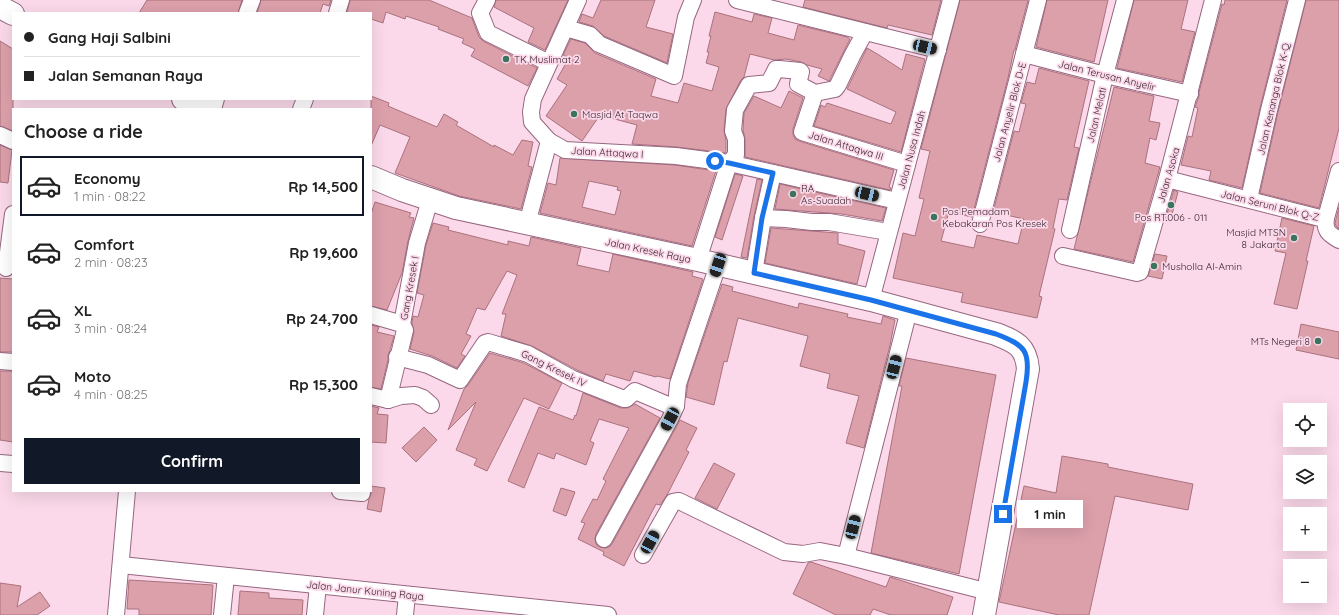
<!DOCTYPE html>
<html lang="en">
<head>
<meta charset="utf-8">
<style>
  :root { --surface:#fff; --page:#f2f2f2; --text:#222; --muted:#767676; --line:#e0e0e0; --accent:#111827 }
  body { margin:0; font-family:Quicksand,sans-serif; background:var(--page); color:var(--text); height:100vh; display:flex; flex-direction:column; font-size:15px; white-space:nowrap }
  * { box-sizing:border-box; margin:0 }
  p { font-size:13px; color:var(--muted) }
  .icon { flex:none; width:22px; height:22px; fill:none; stroke:currentColor; stroke-width:2; stroke-linecap:round; stroke-linejoin:round }
  .map { position:relative; flex:1; overflow:hidden }
  .side { position:absolute; left:12px; top:108px; width:360px; height:384px; display:flex; flex-direction:column; background:var(--surface); border-radius:0px; box-shadow:0 4px 16px #0002 }
  .side>* { flex:none }
  .banner { position:absolute; left:12px; top:12px; width:360px; height:88px; border-radius:0px; box-shadow:0 4px 16px #0002; display:grid; align-content:center; height:88px; padding:0 12px; background:var(--surface) }
  .tools { position:absolute; left:1283px; top:403px; display:grid; gap:8px }
  .tools a { display:grid; place-items:center; width:44px; height:44px; border-radius:0px; background:var(--surface); box-shadow:0 4px 16px #0002; font-size:20px }
  .end { position:absolute; width:18px; height:18px; margin:-9px; border:5px solid #1a73e8; background:#fff; box-shadow:0 0 0 2px #fff }
  .from { border-radius:50% }
  .bubble { position:absolute; height:28px; border-radius:0px; background:var(--surface); box-shadow:0 4px 16px #0002; font-size:13px; font-weight:800; line-height:28px; text-align:center }
  .car { position:absolute; width:12px; height:24px; margin:-12px -6px; border-radius:5px; box-shadow:0 0 3px 1px #0007; background:linear-gradient(#222 24%,#8ab4d8 0 40%,#222 0 76%,#8ab4d8 0 86%,#222 0) }
  .banner b { display:flex; align-items:center; gap:14px; height:38px; font-size:15px }
  .banner b+b { border-top:1px solid var(--line) }
  .banner i { width:10px; height:10px; background:var(--text) }
  ul { padding:0; list-style:none }
  li { display:flex; align-items:center; gap:12px; height:60px; margin:0 8px 6px; padding:0 4px; border:2px solid transparent; border-radius:0px }
  li div { flex:1 }
  li b { display:block; font-size:15px }
  li em { font-style:normal; font-weight:800 }
  li.selected { border-color:var(--accent) }
  li>.icon { width:36px; height:36px; stroke-width:1.5 }
  h2 { padding:0 12px; font-size:18px; line-height:48px }
  .action { display:flex; gap:8px; margin-top:auto; padding:8px 12px }
  .action a { flex:1; height:46px; border-radius:0px; background:var(--accent); color:#fff; font-size:16px; font-weight:800; line-height:46px; text-align:center }
  .map>svg:first-child { display:block }
  .building { fill:#dca0ab; stroke:#aa727d; fill-rule:evenodd }
  .lines { fill:none; stroke-linecap:round; stroke-linejoin:round }
  .street-casing { stroke:#976680; stroke-width:18 }
  .secondary-casing { stroke:#976680; stroke-width:24 }
  .street { stroke:#fff; stroke-width:16 }
  .secondary { stroke:#fff; stroke-width:22 }
  .route { stroke:#1a73e8; stroke-width:5 }
  .poi-dot { fill:#3a745e; stroke:#fbd9ea; stroke-width:1.5 }
  .labels { text-anchor:middle; stroke-width:3.5; stroke-linejoin:round; paint-order:stroke }
  .poi-label { font-size:10px; fill:#331f29; stroke:#fbd9ea; text-anchor:start }
  .street-label { font-size:10px; fill:#331f29; stroke:#fbd9ea }
</style>
</head>
<body>
<div class="map">
<svg width="1339" height="615" viewBox="0 0 1339 615">
  <rect width="100%" height="100%" fill="#fbd9ea"/>
  <g class="building">
    <path d="M 147,0 L 242,0 L 238,13 L 139,13 Z"/>
    <path d="M 261,0 L 331,0 L 329,6 L 323,4 L 320,13 L 257,13 Z"/>
    <path d="M 350,0 L 429,0 L 472,18 L 479,37 L 483,41 L 537,68 L 528,86 L 471,56 L 475,49 L 462,43 L 464,39 L 438,29 L 439,27 L 406,16 L 405,19 L 386,12 L 383,23 L 371,19 L 371,13 L 351,13 L 347,12 Z"/>
    <path d="M 496,0 L 568,0 L 545,50 L 528,42 L 534,28 L 494,7 Z"/>
    <path d="M 601,0 L 655,0 L 646,27 L 673,34 L 667,63 L 604,36 L 593,26 L 579,22 L 582,14 L 593,18 Z"/>
    <path d="M 805,0 L 941,0 L 932,35 L 888,25 L 887,28 L 803,7 Z"/>
    <path d="M 960,0 L 1028,0 L 1015,50 L 1014,50 L 1008,78 L 972,217 L 949,212 L 941,241 L 974,248 L 977,235 L 1018,244 L 1024,219 L 993,212 L 1014,131 L 1019,132 L 1026,104 L 1021,103 L 1027,82 L 1035,84 L 1039,68 L 1089,81 L 1074,147 L 1079,148 L 1067,200 L 1059,199 L 1053,228 L 1055,229 L 1039,296 L 1042,297 L 1037,318 L 961,302 L 963,293 L 893,278 L 903,233 L 915,236 L 924,199 L 919,198 L 930,151 L 921,149 Z"/>
    <path d="M 1047,0 L 1108,0 L 1094,62 L 1036,47 Z"/>
    <path d="M 1134,0 L 1188,0 L 1181,29 L 1195,32 L 1182,82 L 1117,68 Z"/>
    <path d="M 1225,0 L 1287,0 L 1260,108 L 1242,188 L 1209,180 L 1211,171 L 1181,165 L 1188,136 L 1192,137 L 1198,108 L 1195,107 L 1199,96 L 1199,92 L 1222,4 L 1224,5 Z"/>
    <path d="M 1306,0 L 1339,0 L 1339,128 L 1319,208 L 1260,193 L 1278,112 Z"/>
    <path d="M 715,12 L 752,22 L 754,14 L 772,18 L 768,33 L 794,40 L 798,25 L 847,37 L 850,39 L 829,81 L 818,76 L 822,69 L 807,65 L 801,62 L 786,59 L 774,60 L 750,54 L 744,77 L 741,80 L 726,109 L 724,130 L 726,141 L 726,151 L 725,153 L 677,147 L 632,144 L 637,125 L 600,115 L 582,141 L 546,116 L 567,85 L 557,79 L 569,58 L 563,55 L 571,39 L 585,43 L 595,53 L 656,79 L 651,96 L 678,103 L 684,83 L 712,91 L 719,67 L 706,63 L 709,52 L 707,52 L 711,36 L 709,36 Z"/>
    <path d="M 0,41 L 13,49 L 13,131 L 0,126 Z"/>
    <path d="M 867,48 L 879,55 L 902,70 L 906,54 L 925,59 L 901,152 L 814,126 L 821,105 L 825,107 L 827,103 L 891,124 L 896,112 L 847,89 Z"/>
    <path d="M 1114,87 L 1154,96 L 1149,121 L 1160,123 L 1156,140 L 1150,138 L 1145,163 L 1160,167 L 1133,262 L 1074,249 Z"/>
    <path d="M 789,91 L 803,98 L 793,129 L 793,134 L 795,139 L 799,141 L 894,170 L 889,187 L 891,188 L 890,190 L 745,157 L 745,139 L 743,130 L 744,113 L 754,96 L 781,108 Z"/>
    <path d="M 371,96 L 389,103 L 388,106 L 437,127 L 444,114 L 458,122 L 456,125 L 494,147 L 494,145 L 513,155 L 522,140 L 533,142 L 528,166 L 532,167 L 521,209 L 459,196 L 395,173 L 410,137 L 380,125 L 371,146 Z"/>
    <path d="M 0,145 L 12,150 L 8,183 L 0,182 Z"/>
    <path d="M 560,158 L 675,165 L 716,171 L 692,246 L 540,213 L 548,183 L 556,185 ZM 589,181 L 618,187 L 617,190 L 621,191 L 615,215 L 582,207 Z"/>
    <path d="M 735,174 L 743,176 L 722,240 L 715,237 Z"/>
    <path d="M 757,179 L 762,180 L 754,216 L 747,258 L 741,257 Z"/>
    <path d="M 780,184 L 886,208 L 882,221 L 842,214 L 775,209 Z"/>
    <path d="M 1174,190 L 1178,192 L 1170,222 L 1165,220 Z"/>
    <path d="M 375,202 L 411,213 L 409,217 L 414,218 L 408,241 L 402,273 L 387,310 L 371,306 L 371,214 Z"/>
    <path d="M 1339,207 L 1339,229 L 1336,226 L 1335,223 Z"/>
    <path d="M 1282,218 L 1314,226 L 1306,261 L 1308,261 L 1297,309 L 1274,304 L 1286,253 L 1275,251 Z"/>
    <path d="M 433,223 L 449,227 L 448,230 L 508,245 L 508,241 L 529,246 L 531,237 L 581,248 L 577,265 L 609,272 L 613,254 L 693,272 L 692,276 L 703,279 L 670,379 L 657,376 L 656,377 L 634,371 L 630,381 L 606,374 L 603,381 L 577,370 L 532,346 L 501,336 L 506,314 L 502,314 L 517,275 L 507,271 L 485,310 L 477,308 L 466,334 L 471,336 L 461,354 L 465,356 L 457,368 L 432,356 L 410,349 L 414,332 L 412,323 L 413,316 L 418,317 L 424,295 L 417,293 L 426,245 Z"/>
    <path d="M 771,228 L 838,233 L 838,244 L 865,251 L 857,284 L 765,263 Z"/>
    <path d="M 1155,254 L 1167,256 L 1162,279 L 1148,276 Z"/>
    <path d="M 0,278 L 13,279 L 13,352 L 0,352 Z"/>
    <path d="M 722,284 L 733,287 L 732,291 L 798,308 L 799,303 L 848,314 L 847,317 L 881,324 L 883,316 L 895,320 L 890,345 L 864,448 L 846,443 L 859,396 L 827,388 L 830,374 L 800,366 L 808,336 L 738,318 L 727,362 L 724,361 L 714,405 L 686,397 L 688,383 Z"/>
    <path d="M 1301,324 L 1339,332 L 1339,359 L 1296,350 Z"/>
    <path d="M 371,325 L 379,327 L 377,332 L 394,336 L 390,350 L 388,355 L 388,360 L 381,389 L 371,387 Z"/>
    <path d="M 490,353 L 524,363 L 562,383 L 549,409 L 524,398 L 487,471 L 474,465 L 477,459 L 456,450 L 476,402 L 448,430 L 464,389 L 468,385 Z"/>
    <path d="M 906,358 L 996,375 L 959,574 L 871,553 L 902,386 L 899,386 Z"/>
    <path d="M 0,371 L 13,371 L 13,442 L 0,440 Z"/>
    <path d="M 583,393 L 621,408 L 627,408 L 635,404 L 660,418 L 596,534 L 595,539 L 596,544 L 600,547 L 605,548 L 609,547 L 612,544 L 680,420 L 697,428 L 686,450 L 689,452 L 667,495 L 660,505 L 656,504 L 624,566 L 603,555 L 604,552 L 578,539 L 585,523 L 581,522 L 593,499 L 597,500 L 606,481 L 603,479 L 629,428 L 599,419 L 590,441 L 594,443 L 586,465 L 556,453 L 554,459 L 538,453 L 524,488 L 508,481 L 539,407 L 573,420 L 575,415 L 576,416 Z"/>
    <path d="M 371,406 L 379,408 L 377,414 L 388,415 L 386,443 L 371,442 Z"/>
    <path d="M 424,427 L 437,440 L 416,462 L 402,448 Z"/>
    <path d="M 1062,456 L 1108,464 L 1108,467 L 1193,484 L 1188,510 L 1115,496 L 1089,615 L 1059,615 L 999,602 L 1024,486 L 1056,493 Z"/>
    <path d="M 714,463 L 735,474 L 717,509 L 695,498 Z"/>
    <path d="M 371,486 L 385,488 L 381,512 L 367,509 L 369,499 L 371,494 Z"/>
    <path d="M 561,488 L 575,492 L 566,516 L 553,511 Z"/>
    <path d="M 811,562 L 886,587 L 890,577 L 953,597 L 947,615 L 891,615 L 873,609 L 870,615 L 836,615 L 793,594 L 808,563 Z"/>
    <path d="M 129,580 L 213,585 L 211,615 L 139,615 L 139,609 L 127,609 Z"/>
    <path d="M 0,583 L 21,586 L 17,607 L 40,592 L 50,606 L 37,615 L 0,615 Z"/>
    <path d="M 240,591 L 269,593 L 269,598 L 303,600 L 302,615 L 238,615 Z"/>
  </g>
  <g class="lines">
    <g class="street-casing">
      <g id="street">
        <path d="M 487,0 L 480,13 L 488,33 L 549,63"/>
        <path d="M 578,0 L 533,99 L 531,112 L 532,122 L 549,141 L 565,150 L 676,156 L 729,163 L 897,201"/>
        <path d="M 737,0 L 938,50"/>
        <path d="M 247,13 L 252,0"/>
        <path d="M 337,13 L 341,0"/>
        <path d="M 566,28 L 590,35 L 599,44 L 674,76 L 686,17 L 693,0"/>
        <path d="M 1024,54 L 1105,75 L 1190,94"/>
        <path d="M 815,93 L 802,132 L 907,164"/>
        <path d="M 213,109 L 216,99"/>
        <path d="M 301,109 L 305,99"/>
        <path d="M 0,135 L 13,141"/>
        <path d="M 1167,179 L 1324,219 L 1326,218 L 1339,171"/>
        <path d="M 1249,199 L 1269,110 L 1297,0"/>
        <path d="M 763,218 L 786,219 L 812,222 L 829,222 L 888,232"/>
        <path d="M 1326,218 C 1324,231 1329,234 1339,240"/>
        <path d="M 527,224 L 549,141"/>
        <path d="M 980,224 L 1038,0"/>
        <path d="M 1070,230 L 1105,75 L 1125,0"/>
        <path d="M 1063,256 L 1137,273 L 1140,272 L 1167,179 L 1213,0"/>
        <path d="M 698,260 L 729,163 L 736,155 L 736,139 L 733,131 L 735,110 L 749,85 L 769,83 L 776,69 L 779,69 L 800,71 L 801,72 L 798,84 L 815,93 L 835,89 L 838,85 L 852,56 L 865,32"/>
        <path d="M 6,268 L 13,214"/>
        <path d="M 754,273 L 763,218 L 773,173"/>
        <path d="M 871,300 L 951,0"/>
        <path d="M 371,315 L 402,324"/>
        <path d="M 397,357 L 428,365 L 460,380 L 485,343 L 488,342 L 528,354 L 573,379 L 624,399 L 626,399 L 635,391 L 668,405 L 676,406 L 678,384 L 718,265"/>
        <path d="M 0,361 L 13,362"/>
        <path d="M 371,396 L 388,400 L 401,396 L 415,395 L 423,398 L 431,405"/>
        <path d="M 388,400 L 405,330 L 402,324 L 417,243 L 430,200"/>
        <path d="M 0,463 L 13,464"/>
        <path d="M 340,491 L 362,493"/>
        <path d="M 604,539 L 670,419 L 676,406"/>
        <path d="M 643,555 L 673,502 L 679,501 L 784,552 L 803,554 L 820,551 L 846,556 L 989,592"/>
        <path d="M 846,556 L 909,310"/>
        <path d="M 121,565 L 608,615"/>
        <path d="M 116,615 L 127,491"/>
        <path d="M 222,615 L 226,576"/>
        <path d="M 315,615 L 318,585"/>
        <path d="M 405,615 L 407,595"/>
      </g>
    </g>
    <g class="secondary-casing">
      <g id="secondary">
        <path d="M 0,7 L 13,14"/>
        <path d="M 183,99 L 205,109"/>
        <path d="M 371,177 L 402,190 L 456,208 L 698,260 L 871,300 L 996,334 C 1016,342 1026,346 1028,369 L 984,615"/>
      </g>
    </g>
    <use href="#street" class="street"/>
    <use href="#secondary" class="secondary"/>
  </g>
  <g class="lines">
    <path class="route" d="M 715,161 L 729,163 L 773,173 L 762,218 L 754,273 L 871,300 L 996,334 C 1025,345 1031,351 1026,382 L 1003,514"/>
  </g>
  <g class="poi-dot">
    <circle cx="506" cy="59" r="4"/>
    <circle cx="574" cy="114" r="4"/>
    <circle cx="793" cy="194" r="4"/>
    <circle cx="1171" cy="205" r="4"/>
    <circle cx="934" cy="217" r="4"/>
    <circle cx="1294" cy="238" r="4"/>
    <circle cx="1154" cy="266" r="4"/>
    <circle cx="1318" cy="341" r="4"/>
  </g>
  <g class="labels">
    <g class="poi-label">
      <text x="514" y="63">TK Muslimat 2</text>
      <text x="582" y="118">Masjid At Taqwa</text>
      <text x="801" y="192">RA<tspan x="801" dy="12">As-Suadah</tspan></text>
      <text x="942" y="215">Pos Pemadam<tspan x="942" dy="12">Kebakaran Pos Kresek</tspan></text>
      <text x="1171" y="221" text-anchor="middle">Pos RT.006 - 011</text>
      <text x="1286" y="236" text-anchor="end">Masjid MTSN<tspan x="1286" dy="12">8 Jakarta</tspan></text>
      <text x="1162" y="270">Musholla Al-Amin</text>
      <text x="1310" y="345" text-anchor="end">MTs Negeri 8</text>
    </g>
    <g class="street-label">
      <text transform="translate(1107 75) rotate(14)" y="4">Jalan Terusan Anyelir</text>
      <text transform="translate(1273 99) rotate(-77)" y="4">Jalan Kenanga Blok K-Q</text>
      <text transform="translate(1009 112) rotate(-75)" y="4">Jalan Anyelir Blok D-E</text>
      <text transform="translate(1096 115) rotate(-77)" y="4">Jalan Melati</text>
      <text transform="translate(846 145) rotate(17)" y="4">Jalan Attaqwa III</text>
      <text transform="translate(911 150) rotate(-75)" y="4">Jalan Nusa Indah</text>
      <text transform="translate(607 152) rotate(3)" y="4">Jalan Attaqwa I</text>
      <text transform="translate(1168 175) rotate(-74)" y="4">Jalan Asoka</text>
      <text transform="translate(1270 205) rotate(14)" y="4">Jalan Seruni Blok Q-Z</text>
      <text transform="translate(648 250) rotate(12)" y="4">Jalan Kresek Raya</text>
      <text transform="translate(409 288) rotate(-80)" y="4">Gang Kresek I</text>
      <text transform="translate(554 368) rotate(26)" y="4">Gang Kresek IV</text>
      <text transform="translate(365 590) rotate(6)" y="4">Jalan Janur Kuning Raya</text>
    </g>
  </g>
</svg>
<div class="tools">
<a><svg class="icon" aria-label="locate" viewBox="0 0 24 24"><circle cx="12" cy="12" r="6"/><path d="M12 2v4M12 18v4M2 12h4M18 12h4"/></svg></a>
<a><svg class="icon" aria-label="layers" viewBox="0 0 24 24"><path d="M12 4l9 5-9 5-9-5zM3 14l9 5 9-5"/></svg></a>
<a>+</a>
<a>−</a>
</div>
<i class="end from" style="left:715px;top:161px"></i>
<i class="end" style="left:1003px;top:514px"></i>
<div class="bubble" style="left:1017px;top:500px;width:66px">1 min</div>
<i class="car" style="left:925px;top:47px;rotate:103deg"></i>
<i class="car" style="left:867px;top:194px;rotate:103deg"></i>
<i class="car" style="left:718px;top:265px;rotate:199deg"></i>
<i class="car" style="left:894px;top:367px;rotate:14deg"></i>
<i class="car" style="left:670px;top:419px;rotate:208deg"></i>
<i class="car" style="left:853px;top:527px;rotate:14deg"></i>
<i class="car" style="left:650px;top:542px;rotate:29deg"></i>
<div class="banner">
<b><i class="from"></i>Gang Haji Salbini</b>
<b><i></i>Jalan Semanan Raya</b>
</div>
<section class="side">
<h2>Choose a ride</h2>
<ul>
<li class="selected"><svg class="icon" aria-label="car" viewBox="0 0 24 24"><path d="M5 17H2v-5l4-1 3-4h7l3 4 3 1v5h-3M9 17h6M6 11h13"/><circle cx="7" cy="17" r="2"/><circle cx="17" cy="17" r="2"/></svg><div><b>Economy</b><p>1 min · 08:22</p></div><em>Rp 14,500</em></li>
<li><svg class="icon" aria-label="car" viewBox="0 0 24 24"><path d="M5 17H2v-5l4-1 3-4h7l3 4 3 1v5h-3M9 17h6M6 11h13"/><circle cx="7" cy="17" r="2"/><circle cx="17" cy="17" r="2"/></svg><div><b>Comfort</b><p>2 min · 08:23</p></div><em>Rp 19,600</em></li>
<li><svg class="icon" aria-label="car" viewBox="0 0 24 24"><path d="M5 17H2v-5l4-1 3-4h7l3 4 3 1v5h-3M9 17h6M6 11h13"/><circle cx="7" cy="17" r="2"/><circle cx="17" cy="17" r="2"/></svg><div><b>XL</b><p>3 min · 08:24</p></div><em>Rp 24,700</em></li>
<li><svg class="icon" aria-label="car" viewBox="0 0 24 24"><path d="M5 17H2v-5l4-1 3-4h7l3 4 3 1v5h-3M9 17h6M6 11h13"/><circle cx="7" cy="17" r="2"/><circle cx="17" cy="17" r="2"/></svg><div><b>Moto</b><p>4 min · 08:25</p></div><em>Rp 15,300</em></li>
</ul>
<div class="action"><a>Confirm</a></div>
</section>
</div>
</body>
</html>
